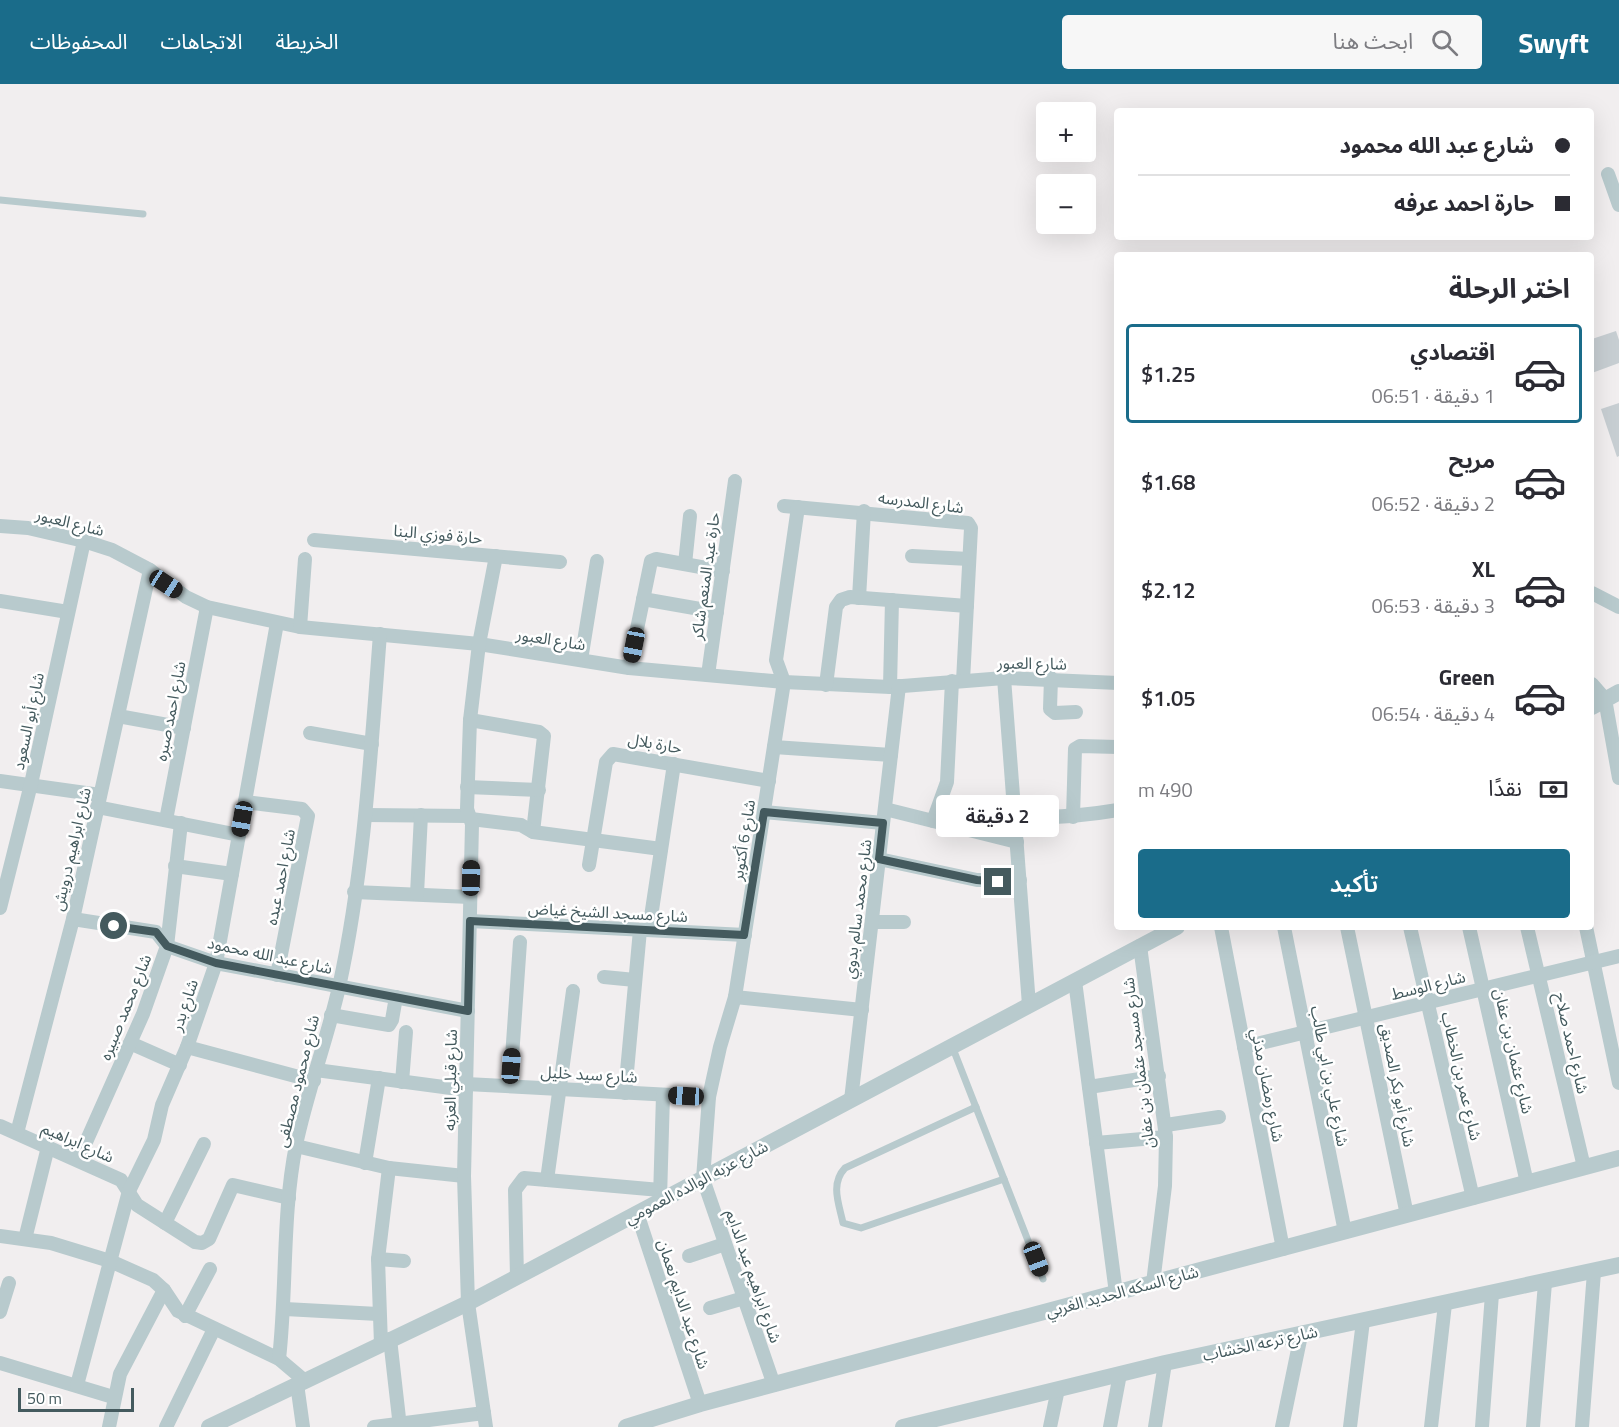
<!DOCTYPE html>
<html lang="ar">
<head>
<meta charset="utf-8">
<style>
  :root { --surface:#fff; --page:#f7f7f7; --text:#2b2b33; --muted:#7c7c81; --line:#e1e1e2; --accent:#1a6c8a }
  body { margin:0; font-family:"Titillium Web","Noto Sans Arabic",sans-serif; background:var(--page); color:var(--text); direction:rtl; height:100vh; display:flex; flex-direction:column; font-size:22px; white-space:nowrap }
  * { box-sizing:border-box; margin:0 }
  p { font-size:20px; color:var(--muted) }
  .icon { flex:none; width:33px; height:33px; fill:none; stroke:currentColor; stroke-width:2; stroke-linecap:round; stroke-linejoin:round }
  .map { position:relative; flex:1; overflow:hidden; direction:ltr }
  .sheet { position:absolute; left:1114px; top:168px; width:480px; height:678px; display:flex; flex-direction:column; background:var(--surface); border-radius:6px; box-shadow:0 6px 24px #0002; direction:rtl }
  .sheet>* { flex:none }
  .guide { position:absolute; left:1114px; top:24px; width:480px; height:132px; border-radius:6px; box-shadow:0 6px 24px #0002; direction:rtl; display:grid; align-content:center; height:132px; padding:0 24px; background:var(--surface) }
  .fabs { position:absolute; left:1036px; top:18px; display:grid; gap:12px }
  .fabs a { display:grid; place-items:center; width:60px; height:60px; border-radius:6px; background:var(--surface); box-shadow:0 6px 24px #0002; font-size:30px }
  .scale { position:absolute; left:18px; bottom:15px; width:116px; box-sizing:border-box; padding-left:6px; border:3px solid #445a5e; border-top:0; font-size:16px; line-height:21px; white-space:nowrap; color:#445a5e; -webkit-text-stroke:4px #fff; paint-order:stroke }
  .end { position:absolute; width:27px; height:27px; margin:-14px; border:8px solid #445a5e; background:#fff; box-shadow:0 0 0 3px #fff }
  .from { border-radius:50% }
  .bubble { position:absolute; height:42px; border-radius:6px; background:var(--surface); box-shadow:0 6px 24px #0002; font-size:20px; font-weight:600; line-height:42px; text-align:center; direction:rtl }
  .car { position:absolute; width:18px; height:36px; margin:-18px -9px; border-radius:8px; box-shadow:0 0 4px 2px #0007; background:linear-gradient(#222 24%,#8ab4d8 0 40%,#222 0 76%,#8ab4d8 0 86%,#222 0) }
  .guide b { display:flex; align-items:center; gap:21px; height:57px; font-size:22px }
  .guide b+b { border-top:2px solid var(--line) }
  .guide i { width:15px; height:15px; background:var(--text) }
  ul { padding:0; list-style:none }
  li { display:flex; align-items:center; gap:18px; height:99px; margin:0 12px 9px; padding:0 12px; border:3px solid transparent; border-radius:6px }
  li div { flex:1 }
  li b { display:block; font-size:22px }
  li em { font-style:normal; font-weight:600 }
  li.on { border-color:var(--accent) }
  li>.icon { width:54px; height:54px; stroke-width:1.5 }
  h2 { padding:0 24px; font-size:27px; line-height:72px }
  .pay { display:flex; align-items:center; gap:15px; height:66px; padding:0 24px; font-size:22px }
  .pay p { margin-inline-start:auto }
  .button { display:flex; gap:12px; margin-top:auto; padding:12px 24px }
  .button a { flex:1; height:69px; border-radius:6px; background:var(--accent); color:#fff; font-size:24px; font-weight:600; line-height:69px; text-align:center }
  header { display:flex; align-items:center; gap:36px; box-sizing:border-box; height:84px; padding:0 30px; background:var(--accent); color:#fff }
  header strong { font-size:28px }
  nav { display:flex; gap:33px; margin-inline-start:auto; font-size:21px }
  .search { width:420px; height:54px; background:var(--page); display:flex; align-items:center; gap:15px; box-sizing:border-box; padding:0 21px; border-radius:6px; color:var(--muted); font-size:22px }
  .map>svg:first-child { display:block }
  .building { fill:#c7ced2 }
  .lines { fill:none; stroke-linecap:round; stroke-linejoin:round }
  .service { stroke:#b8cacd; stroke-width:7 }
  .minor { stroke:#b8cacd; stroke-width:14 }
  .tertiary { stroke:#b8cacd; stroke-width:16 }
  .route { stroke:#445a5e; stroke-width:8 }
  .labels { text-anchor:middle; stroke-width:5; stroke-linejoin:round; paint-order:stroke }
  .street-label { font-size:16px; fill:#445a5e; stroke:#fff }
</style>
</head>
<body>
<header>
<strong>Swyft</strong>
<div class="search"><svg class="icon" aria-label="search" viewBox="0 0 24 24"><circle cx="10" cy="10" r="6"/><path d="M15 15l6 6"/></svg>ابحث هنا</div>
<nav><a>الخريطة</a><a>الاتجاهات</a><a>المحفوظات</a></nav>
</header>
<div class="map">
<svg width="1619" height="1343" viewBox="0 0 1619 1343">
  <rect width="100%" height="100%" fill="#f1eeef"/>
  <g class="building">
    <path d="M 1616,247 L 1619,256 L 1619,279 L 1592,289 L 1592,255 Z"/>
    <path d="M 1619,319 L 1619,372 L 1617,373 L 1601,325 Z"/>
  </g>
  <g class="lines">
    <g class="service">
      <path d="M 0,116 L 143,130"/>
      <path d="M 952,962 L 1043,1195"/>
      <path d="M 976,1023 L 845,1084 C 830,1100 839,1120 843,1139 L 861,1144 L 1004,1095"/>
    </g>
    <g class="minor">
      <path d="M 1608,90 L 1619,121"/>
      <path d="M 784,422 L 968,439 L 971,444 L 963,597"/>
      <path d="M 0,442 L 28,444 L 84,457 L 112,466 L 150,486 L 186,513 L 207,523 L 300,543 L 479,560 L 629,584 L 784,598 L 890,603 L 1004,594 L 1118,599"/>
      <path d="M 314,456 L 560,478"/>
      <path d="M 912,472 L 969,475"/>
      <path d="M 685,480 L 690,432"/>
      <path d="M 1592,509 L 1619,523"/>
      <path d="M 859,514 L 864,427"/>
      <path d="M 643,515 L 717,528"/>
      <path d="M 0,517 L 68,528"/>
      <path d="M 300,543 L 305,475"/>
      <path d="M 581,576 L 597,477"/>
      <path d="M 629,584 L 651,477 L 656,475 L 723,487"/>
      <path d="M 708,591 L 735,397"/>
      <path d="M 1004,594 L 1029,921"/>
      <path d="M 1051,594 L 1050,625 L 1055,629 L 1076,628"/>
      <path d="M 1592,600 L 1605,615 L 1619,694"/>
      <path d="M 826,601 L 836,523 L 841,516 L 850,513 L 967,522"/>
      <path d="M 890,603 L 892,516"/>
      <path d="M 118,632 L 184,644"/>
      <path d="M 470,636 L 539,648 L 544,652 L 533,748"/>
      <path d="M 310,649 L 372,660"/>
      <path d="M 774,663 L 891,671"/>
      <path d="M 0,697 L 100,711"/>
      <path d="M 467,703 L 539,706"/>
      <path d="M 245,718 L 302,725 L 308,732 L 277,891"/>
      <path d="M 97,723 L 239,751"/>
      <path d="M 885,725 L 1017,758"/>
      <path d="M 764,728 L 883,739"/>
      <path d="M 980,730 C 1027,736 1071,734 1118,726"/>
      <path d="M 366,731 L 468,732"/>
      <path d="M 1073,733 L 1075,665 L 1080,662 L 1118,663"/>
      <path d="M 471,735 L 521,741 L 533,748 L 661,765"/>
      <path d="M 166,736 L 207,523"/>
      <path d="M 933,737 L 947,698 L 952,597"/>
      <path d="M 879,775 L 977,796 L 1020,796"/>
      <path d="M 589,781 L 606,678 L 613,670 L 769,697"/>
      <path d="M 175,782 L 232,790"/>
      <path d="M 354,808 L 470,813"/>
      <path d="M 417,810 L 421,731"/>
      <path d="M 0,824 L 31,700 L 84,457"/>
      <path d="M 73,835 L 156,848 L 167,862 L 216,879 L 468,927"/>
      <path d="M 470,837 L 745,851"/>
      <path d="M 872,838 L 904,838"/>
      <path d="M 1221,843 L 1283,1165"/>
      <path d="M 1284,843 L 1345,1148"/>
      <path d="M 1347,843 L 1407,1131"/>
      <path d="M 1410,843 L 1473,1114"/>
      <path d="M 1469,843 L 1527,1099"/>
      <path d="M 1527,843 L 1584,1083"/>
      <path d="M 1586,843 L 1619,999"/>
      <path d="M 649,846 L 674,680"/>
      <path d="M 1140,862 L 1166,1053 L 1165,1102 L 1153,1199"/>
      <path d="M 604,893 L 635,896"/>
      <path d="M 1075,897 L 1116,1209"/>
      <path d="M 735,913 L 862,926"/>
      <path d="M 331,931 L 389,941 L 392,936 L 396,913"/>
      <path d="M 130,959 L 180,981"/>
      <path d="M 187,963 L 314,997"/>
      <path d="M 1244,963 L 1619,872"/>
      <path d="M 316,986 L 466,1006"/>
      <path d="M 402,998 L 406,948"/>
      <path d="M 466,1000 L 709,1013"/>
      <path d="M 510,1002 L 520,858"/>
      <path d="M 1089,1003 L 1159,992"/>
      <path d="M 625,1009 L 640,846"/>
      <path d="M 851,1016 L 899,602"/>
      <path d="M 1166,1041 L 1219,1033"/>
      <path d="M 0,1042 L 121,1096 L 137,1121 L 195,1158 L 202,1159 L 209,1155 L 233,1101 L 289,1114"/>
      <path d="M 17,1049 L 73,835 L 150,486"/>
      <path d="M 1096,1059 L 1166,1053"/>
      <path d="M 296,1062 L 389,1084 L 464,1092"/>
      <path d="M 78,1076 L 143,930 L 167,862 L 181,739"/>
      <path d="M 365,1079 L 379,994"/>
      <path d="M 547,1096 L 573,907"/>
      <path d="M 660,1114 L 663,1011"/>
      <path d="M 637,1129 L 700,1320"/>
      <path d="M 165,1139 L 204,1060"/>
      <path d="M 0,1152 L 51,1159 L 110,1177 L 153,1196 L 164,1206 L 178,1227 L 279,1275 L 305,1297"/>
      <path d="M 25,1155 L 48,1063"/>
      <path d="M 689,1172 L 725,1160"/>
      <path d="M 378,1175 L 404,1177"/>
      <path d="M 517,1193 L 515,1106 L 524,1094 L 660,1106"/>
      <path d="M 710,1224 L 744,1214"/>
      <path d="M 285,1225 L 378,1230"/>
      <path d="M 0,1228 L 9,1199"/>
      <path d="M 185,1232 L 210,1185"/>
      <path d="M 390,1255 L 400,1343"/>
      <path d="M 381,1260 L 378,1175 L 389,1084"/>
      <path d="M 279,1275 C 287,1204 282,1131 296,1061 C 307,1008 327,956 339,903 C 364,789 371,667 380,550"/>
      <path d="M 0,1279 L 113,1313"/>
      <path d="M 297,1300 L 303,1343"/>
      <path d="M 77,1301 L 129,1107 L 154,1056 L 162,1021 L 187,963 L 216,879 L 277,539"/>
      <path d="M 774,1301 L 703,1095 L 709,1013 L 720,963 L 735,913 L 784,598 L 776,576 L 798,423"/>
      <path d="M 109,1343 L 120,1290 L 164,1206"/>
      <path d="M 166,1343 L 214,1245"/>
      <path d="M 374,1343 L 484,1329"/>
      <path d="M 486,1343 L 468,1219 L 464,1092 L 472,740 L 467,725 L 470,636 L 479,560 L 496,472"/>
      <path d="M 1050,1343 L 1058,1305"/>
      <path d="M 1110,1343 L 1120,1290"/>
      <path d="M 1155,1343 L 1165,1279"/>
      <path d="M 1282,1343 L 1301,1251"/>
      <path d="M 1350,1343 L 1363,1237"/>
      <path d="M 1431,1343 L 1445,1220"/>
      <path d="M 1482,1343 L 1492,1210"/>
      <path d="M 1533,1343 L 1545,1199"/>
      <path d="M 1582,1343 L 1594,1188"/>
    </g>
    <g class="tertiary">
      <path d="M 1592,623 L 1619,608"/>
      <path d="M 209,1343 L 468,1219 L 1177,843"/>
      <path d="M 626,1343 L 700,1320 L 1619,1074"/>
      <path d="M 903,1343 L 1165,1279 L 1619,1181"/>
    </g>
  </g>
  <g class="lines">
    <path class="route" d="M 114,842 L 156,848 L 167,862 L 216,879 L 468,927 L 470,837 L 744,851 L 764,728 L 883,739 L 879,775 L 977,796 L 998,798"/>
  </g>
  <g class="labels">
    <g class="street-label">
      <text transform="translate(921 418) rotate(7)" y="6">شارع المدرسه</text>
      <text transform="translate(70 438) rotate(14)" y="6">شارع العبور</text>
      <text transform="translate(438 450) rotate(5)" y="6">حارة فوزي البنا</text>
      <text transform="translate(705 492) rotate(-82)" y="6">حارة عبد المنعم شاكر</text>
      <text transform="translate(551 555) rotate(9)" y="6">شارع العبور</text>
      <text transform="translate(1032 579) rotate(1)" y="6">شارع العبور</text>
      <text transform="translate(170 627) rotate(-79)" y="6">شارع احمد صبره</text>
      <text transform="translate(28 637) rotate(-78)" y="6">شارع أبو السعود</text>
      <text transform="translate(655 659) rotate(10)" y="6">حارة بلال</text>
      <text transform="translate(743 756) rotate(-81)" y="6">شارع 6 أكتوبر</text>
      <text transform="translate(71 765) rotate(-77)" y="6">شارع ابراهيم درويش</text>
      <text transform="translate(280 793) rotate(-79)" y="6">شارع احمد عبده</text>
      <text transform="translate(857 825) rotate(-83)" y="6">شارع محمد سالم بدوي</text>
      <text transform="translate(608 828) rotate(3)" y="6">شارع مسجد الشيخ غياض</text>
      <text transform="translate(270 871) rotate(12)" y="6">شارع عبد الله محمود</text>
      <text transform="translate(1428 901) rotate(-14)" y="6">شارع الوسط</text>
      <text transform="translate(184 921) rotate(-71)" y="6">شارع بدر</text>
      <text transform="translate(125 923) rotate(-68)" y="6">شارع محمد صبيره</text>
      <text transform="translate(1572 959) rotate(77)" y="6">شارع احمد صلاح</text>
      <text transform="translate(1514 967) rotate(77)" y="6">شارع عثمان بن عفان</text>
      <text transform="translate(1138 979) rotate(-97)" y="6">شارع مسجد عثمان بن عفان</text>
      <text transform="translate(589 990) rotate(3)" y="6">شارع سيد خليل</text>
      <text transform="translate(1330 992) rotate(79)" y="6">شارع علي بن ابي طالب</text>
      <text transform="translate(1462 992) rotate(77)" y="6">شارع عمر بن الخطاب</text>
      <text transform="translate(450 996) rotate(-89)" y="6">شارع قبلي العزبه</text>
      <text transform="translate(297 997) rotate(-76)" y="6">شارع محمود مصطفى</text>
      <text transform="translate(1268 1001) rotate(79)" y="6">شارع رمضان مدني</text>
      <text transform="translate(1398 1001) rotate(79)" y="6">شارع أبو بكر الصديق</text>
      <text transform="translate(78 1058) rotate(24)" y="6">شارع ابراهيم</text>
      <text transform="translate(696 1098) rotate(-28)" y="6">شارع عزبه الوالده العمومي</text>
      <text transform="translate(754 1192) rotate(71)" y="6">شارع ابراهيم عبد الدايم</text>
      <text transform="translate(1122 1207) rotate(-15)" y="6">شارع السكه الحديد الغربي</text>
      <text transform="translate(684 1220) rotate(72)" y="6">شارع عبد الدايم نعمان</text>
      <text transform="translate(1260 1259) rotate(-12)" y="6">شارع ترعه الخشاب</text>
    </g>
  </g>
</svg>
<div class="fabs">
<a>+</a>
<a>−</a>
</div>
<div class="scale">50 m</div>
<i class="end from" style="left:114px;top:842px"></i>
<i class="end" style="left:998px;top:798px"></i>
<div class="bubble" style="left:936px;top:711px;width:123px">2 دقيقة</div>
<i class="car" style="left:166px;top:500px;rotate:123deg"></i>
<i class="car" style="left:634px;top:561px;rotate:191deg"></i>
<i class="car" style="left:242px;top:735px;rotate:190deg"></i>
<i class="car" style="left:471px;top:794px;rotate:1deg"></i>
<i class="car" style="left:511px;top:982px;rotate:4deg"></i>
<i class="car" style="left:686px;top:1012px;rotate:273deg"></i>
<i class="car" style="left:1036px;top:1175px;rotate:159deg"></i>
<div class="guide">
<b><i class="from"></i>شارع عبد الله محمود</b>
<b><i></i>حارة احمد عرفه</b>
</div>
<section class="sheet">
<h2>اختر الرحلة</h2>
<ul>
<li class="on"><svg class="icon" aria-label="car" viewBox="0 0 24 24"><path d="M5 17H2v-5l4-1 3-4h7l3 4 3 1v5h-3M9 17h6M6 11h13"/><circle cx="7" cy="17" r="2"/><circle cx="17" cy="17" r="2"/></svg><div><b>اقتصادي</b><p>1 دقيقة · 06:51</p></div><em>$1.25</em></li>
<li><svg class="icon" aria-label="car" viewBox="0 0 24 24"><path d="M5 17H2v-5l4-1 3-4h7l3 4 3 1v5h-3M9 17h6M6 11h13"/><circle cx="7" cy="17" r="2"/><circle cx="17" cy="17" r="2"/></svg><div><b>مريح</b><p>2 دقيقة · 06:52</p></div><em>$1.68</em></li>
<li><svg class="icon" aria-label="car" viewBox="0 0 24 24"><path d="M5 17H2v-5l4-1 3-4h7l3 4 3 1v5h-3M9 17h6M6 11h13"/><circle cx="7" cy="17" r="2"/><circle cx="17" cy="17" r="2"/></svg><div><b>XL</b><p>3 دقيقة · 06:53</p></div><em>$2.12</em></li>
<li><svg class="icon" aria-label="car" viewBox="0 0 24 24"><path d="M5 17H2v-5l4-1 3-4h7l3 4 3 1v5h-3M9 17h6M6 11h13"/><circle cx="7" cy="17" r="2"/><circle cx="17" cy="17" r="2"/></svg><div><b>Green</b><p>4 دقيقة · 06:54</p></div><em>$1.05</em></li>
</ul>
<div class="pay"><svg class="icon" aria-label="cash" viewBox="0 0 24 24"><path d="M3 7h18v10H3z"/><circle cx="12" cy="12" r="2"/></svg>نقدًا<p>490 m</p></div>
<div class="button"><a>تأكيد</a></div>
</section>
</div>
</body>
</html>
